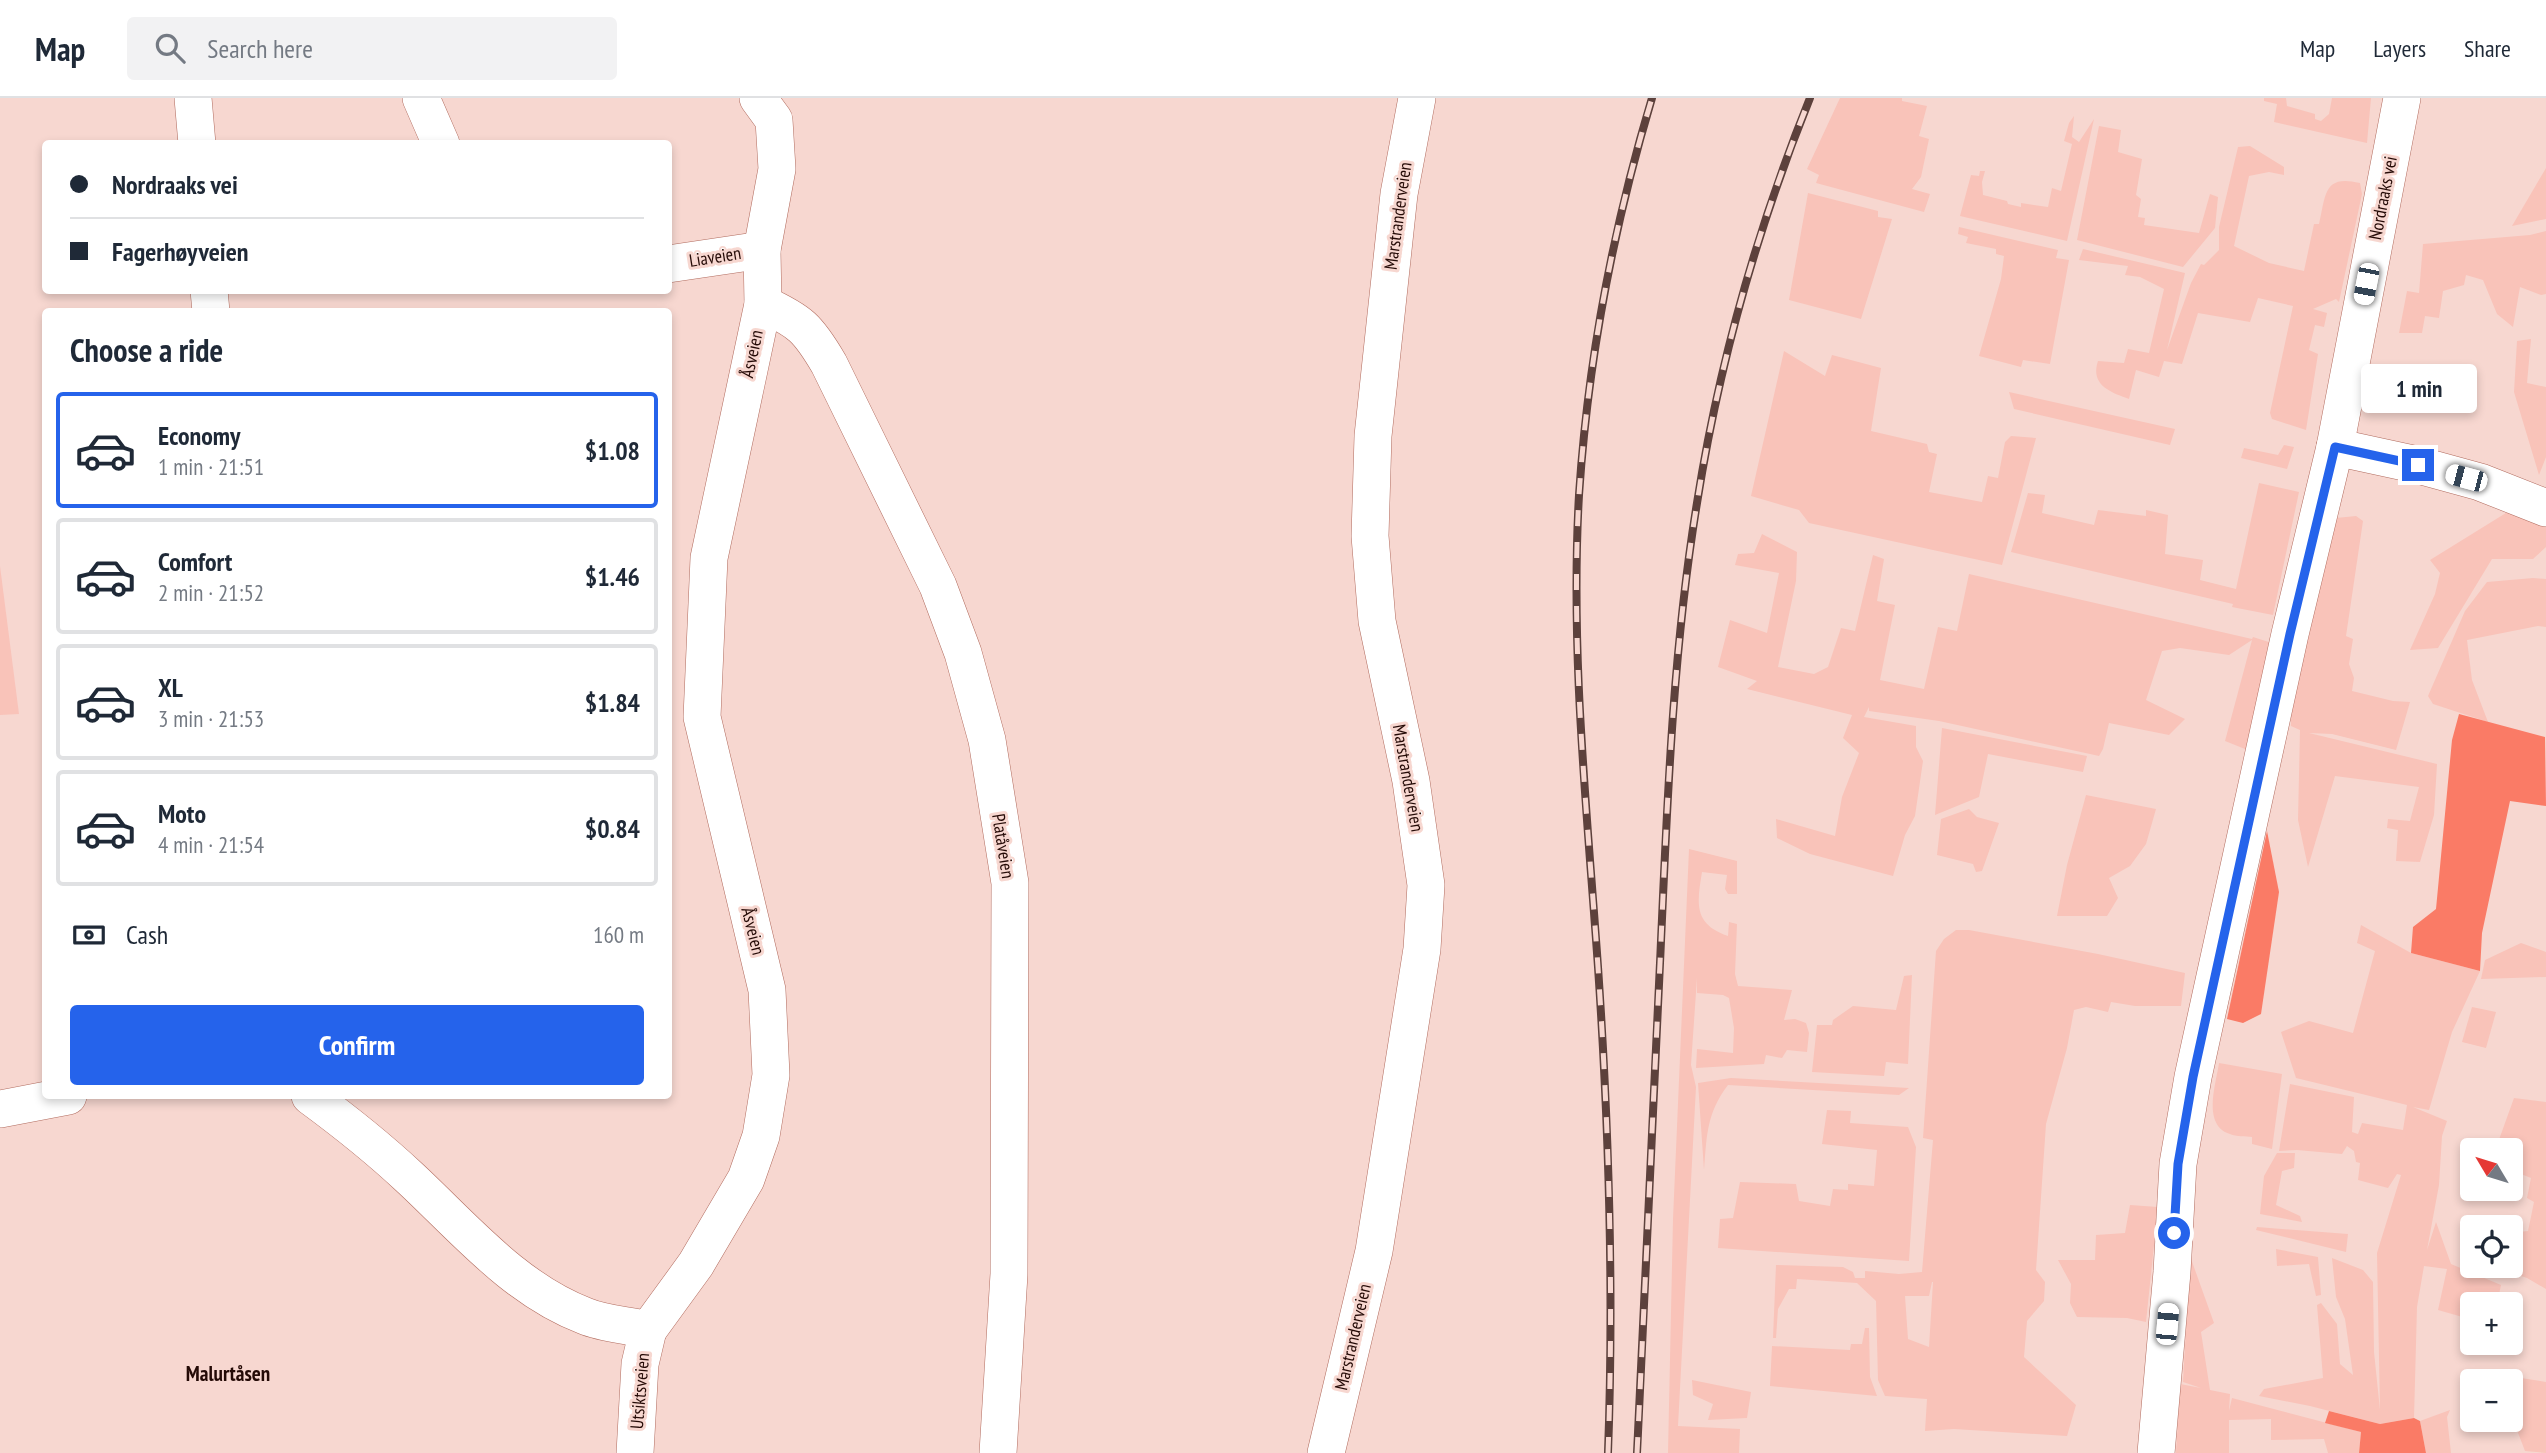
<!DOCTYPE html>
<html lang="en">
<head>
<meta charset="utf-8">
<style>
  :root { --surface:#fff; --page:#f2f2f3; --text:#1f2937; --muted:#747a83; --line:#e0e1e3; --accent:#2563eb }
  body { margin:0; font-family:"PT Sans Narrow",sans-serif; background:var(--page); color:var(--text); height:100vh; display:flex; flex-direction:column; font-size:26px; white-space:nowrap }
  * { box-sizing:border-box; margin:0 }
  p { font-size:23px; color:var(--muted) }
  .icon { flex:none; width:38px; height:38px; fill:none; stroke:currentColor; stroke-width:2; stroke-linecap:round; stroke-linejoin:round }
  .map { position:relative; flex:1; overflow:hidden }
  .side { position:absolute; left:42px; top:210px; width:630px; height:791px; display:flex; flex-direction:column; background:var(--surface); border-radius:7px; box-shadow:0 4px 10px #0003 }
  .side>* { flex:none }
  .top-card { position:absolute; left:42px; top:42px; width:630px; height:154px; border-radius:7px; box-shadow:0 4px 10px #0003; display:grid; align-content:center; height:154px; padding:0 28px; background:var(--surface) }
  .needle { width:46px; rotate:308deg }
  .fabs { position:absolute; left:2460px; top:1040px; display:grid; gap:14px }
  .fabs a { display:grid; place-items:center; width:63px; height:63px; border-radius:7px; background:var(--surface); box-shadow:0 4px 10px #0003; font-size:35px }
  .end { position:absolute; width:32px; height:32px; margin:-16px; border:9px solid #2563eb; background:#fff; box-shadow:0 0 0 4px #fff }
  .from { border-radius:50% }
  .bubble { position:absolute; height:49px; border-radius:7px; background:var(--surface); box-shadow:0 4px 10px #0003; font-size:23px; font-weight:600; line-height:49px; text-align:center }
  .car { position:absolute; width:21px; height:42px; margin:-21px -10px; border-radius:9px; box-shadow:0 0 5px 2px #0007; background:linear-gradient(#fff 24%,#345 0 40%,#fff 0 76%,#345 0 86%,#fff 0) }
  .top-card b { display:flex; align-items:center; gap:24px; height:66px; font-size:26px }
  .top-card b+b { border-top:2px solid var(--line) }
  .top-card i { width:18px; height:18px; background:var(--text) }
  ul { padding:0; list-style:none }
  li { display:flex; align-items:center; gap:21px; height:116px; margin:0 14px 10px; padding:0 14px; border:4px solid var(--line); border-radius:7px }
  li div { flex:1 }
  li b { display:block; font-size:26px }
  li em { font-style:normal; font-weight:600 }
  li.selected { border-color:var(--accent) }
  li>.icon { width:63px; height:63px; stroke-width:1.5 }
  h2 { padding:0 28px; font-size:32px; line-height:84px }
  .pay { display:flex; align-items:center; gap:18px; height:77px; padding:0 28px; font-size:26px }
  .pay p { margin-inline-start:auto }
  .action { display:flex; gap:14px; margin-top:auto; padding:14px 28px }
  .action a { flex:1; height:80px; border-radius:7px; background:var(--accent); color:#fff; font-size:28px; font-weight:600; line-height:80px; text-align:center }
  header { display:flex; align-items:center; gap:42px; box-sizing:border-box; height:98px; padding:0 35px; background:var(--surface); border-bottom:2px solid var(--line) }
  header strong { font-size:33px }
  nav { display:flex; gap:38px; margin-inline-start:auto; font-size:24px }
  .search { width:490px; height:63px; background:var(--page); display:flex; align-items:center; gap:18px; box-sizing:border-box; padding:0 24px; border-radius:7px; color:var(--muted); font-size:26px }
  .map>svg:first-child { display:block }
  .green { fill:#f9c3b9; fill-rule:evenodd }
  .forest { fill:#fa7b66 }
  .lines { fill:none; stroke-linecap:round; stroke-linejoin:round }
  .minor-casing { stroke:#b16b5e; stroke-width:38 }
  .minor { stroke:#fff; stroke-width:37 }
  .rail-casing { stroke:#5d413c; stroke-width:8 }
  .rail { stroke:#f7d7d0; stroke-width:5; stroke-dasharray:16; stroke-linecap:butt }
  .route { stroke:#2563eb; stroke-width:9 }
  .labels { text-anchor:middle; stroke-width:6; stroke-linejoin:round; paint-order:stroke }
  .street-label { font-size:18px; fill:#240a06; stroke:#f7d7d0 }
  .quarter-label { font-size:21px; font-weight:bold; fill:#240a06; stroke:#f7d7d0 }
</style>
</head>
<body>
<header>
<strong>Map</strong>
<div class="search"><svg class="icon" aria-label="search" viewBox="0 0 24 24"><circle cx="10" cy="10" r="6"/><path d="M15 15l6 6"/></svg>Search here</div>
<nav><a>Map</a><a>Layers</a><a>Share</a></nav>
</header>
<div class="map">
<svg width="2546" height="1355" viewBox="0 0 2546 1355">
  <rect width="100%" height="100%" fill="#f7d7d0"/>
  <g class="green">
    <path d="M 1840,0 L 1902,0 L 1902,3 L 1927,8 L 1919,38 L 1929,41 L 1921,79 L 1912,91 L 1930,96 L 1924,114 L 1816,85 L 1819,77 L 1807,71 Z"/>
    <path d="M 2264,0 L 2286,0 L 2287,8 L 2315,16 L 2315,21 L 2321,23 L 2329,16 L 2332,0 L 2371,0 L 2367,45 L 2274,24 L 2277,6 L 2264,3 Z"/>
    <path d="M 2074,18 L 2072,39 L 2079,44 L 2094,21 L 2067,143 L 1960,118 L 1971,77 L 1979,78 L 1980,73 L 1985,73 L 1982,84 L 1983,97 L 2007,103 L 2008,106 L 2021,109 L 2021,105 L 2048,109 L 2052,90 L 2061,93 L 2072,46 L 2064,43 L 2069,25 Z"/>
    <path d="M 2099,28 L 2121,32 L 2118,54 L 2142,61 L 2136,97 L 2141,101 L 2138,119 L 2145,120 L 2144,127 L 2199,135 L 2210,96 L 2218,99 L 2215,130 L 2183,169 L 2077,142 Z"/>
    <path d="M 2250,48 L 2284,69 L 2284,77 L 2269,74 L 2249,78 L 2234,148 L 2269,165 L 2304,173 L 2314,126 L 2319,126 C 2326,97 2323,76 2360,85 L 2362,96 L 2339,204 L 2336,201 L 2313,211 L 2327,215 L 2324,229 L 2315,227 L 2309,252 L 2318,256 L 2306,332 L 2272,321 L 2270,315 L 2293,208 L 2258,200 L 2250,224 L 2198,215 L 2182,266 L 2164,263 L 2159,279 L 2136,272 L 2129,301 C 2110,294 2090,287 2098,263 L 2124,265 L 2128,251 L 2149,255 L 2164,191 L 2140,179 L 2125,177 L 2128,168 L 2079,162 L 2083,151 L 2185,175 L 2167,252 L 2191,185 L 2201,166 L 2204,167 L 2219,152 L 2219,129 L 2238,49 Z"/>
    <path d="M 2546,70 L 2546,121 L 2512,128 Z"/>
    <path d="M 1808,95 L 1878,113 L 1878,119 L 1892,121 L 1861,221 L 1789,202 Z"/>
    <path d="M 1959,129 L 2058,152 L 2056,160 L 2069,162 L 2050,266 L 2023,262 L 2021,269 L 1979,258 L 2001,181 L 2004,158 L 1996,156 L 1996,151 L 1966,145 L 1968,139 L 1958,136 Z"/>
    <path d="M 2546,133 L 2546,196 L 2541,197 L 2520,189 L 2513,229 L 2497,216 L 2483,182 L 2466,177 L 2464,187 L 2443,193 L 2439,220 L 2425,218 L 2422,235 L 2399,235 L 2407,193 L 2419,195 L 2423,146 L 2530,137 Z"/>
    <path d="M 2531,241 L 2527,285 L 2546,289 L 2546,359 L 2539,377 L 2514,294 L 2517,243 Z"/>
    <path d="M 1784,253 L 1825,278 L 1832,257 L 1881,270 L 1871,333 L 1927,346 L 1929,354 L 1937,356 L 1929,394 L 1982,404 L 1988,378 L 1998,380 L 2005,344 L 2011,338 L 2036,340 L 2002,467 L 1809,425 L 1799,412 L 1751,398 Z"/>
    <path d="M 2009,294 L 2175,331 L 2170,347 L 2014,311 Z"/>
    <path d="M 2284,347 L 2294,349 L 2287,371 L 2241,360 L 2244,350 L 2278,357 Z"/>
    <path d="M 2259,385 L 2299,394 L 2273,517 L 2232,509 L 2233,506 L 2011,454 L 2028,395 L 2045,397 L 2042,415 L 2094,427 L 2098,412 L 2146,418 L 2146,412 L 2168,417 L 2165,456 L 2203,462 L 2200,482 L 2236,491 Z"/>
    <path d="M 2514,410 L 2546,422 L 2546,449 L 2533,461 L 2492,461 L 2438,550 L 2410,552 L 2435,496 L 2440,475 L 2430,462 Z"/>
    <path d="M 2356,418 L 2363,423 L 2346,538 L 2353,541 L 2349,566 L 2354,580 L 2352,593 L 2393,603 L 2410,604 L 2396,652 L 2332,636 L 2309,635 L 2437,666 L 2434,717 L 2420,764 L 2396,763 L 2398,732 L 2387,730 L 2388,721 L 2410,723 L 2419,689 L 2335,678 L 2308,769 L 2298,722 L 2300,632 L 2291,628 L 2291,614 L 2310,517 L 2336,420 Z"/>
    <path d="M 1762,436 L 1797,454 L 1796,483 L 1778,569 L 1814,576 L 1828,569 L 1841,530 L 1855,533 L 1873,457 L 1884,461 L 1877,503 L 1895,507 L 1880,582 L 1924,591 L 1938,529 L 1957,533 L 1969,476 L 2252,541 L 2253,539 L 2275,546 L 2250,653 L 2225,643 L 2252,542 L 2229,557 L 2180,550 L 2162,553 L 2146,602 L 2185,621 L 2169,637 L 2109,625 L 2103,651 L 2099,658 L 1939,623 L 1869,613 L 1869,609 L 1864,619 L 1916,628 L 1916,649 L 1923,663 L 1915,718 L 1905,737 L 1893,778 L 1810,756 L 1777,740 L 1776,721 L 1835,738 L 1842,699 L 1859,655 L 1843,640 L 1852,617 L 1747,591 L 1757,583 L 1718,569 L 1730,522 L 1767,535 L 1779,475 L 1735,467 L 1738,456 L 1754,455 Z"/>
    <path d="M 0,468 L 19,616 L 0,617 Z"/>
    <path d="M 2533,480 L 2546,481 L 2546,529 L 2538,528 L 2467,542 L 2472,582 L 2488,624 L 2433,606 L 2428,598 L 2465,513 L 2487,484 Z"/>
    <path d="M 1942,630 L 2087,658 L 2083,674 L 1988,656 L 1979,699 L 1935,717 Z"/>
    <path d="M 2086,697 L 2156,711 L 2146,746 L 2130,768 L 2109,780 L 2118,800 L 2107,818 L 2057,818 L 2067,767 Z"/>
    <path d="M 1969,711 L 1977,719 L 1999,725 L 1982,773 L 1976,774 L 1973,766 L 1937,757 L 1941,721 Z"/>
    <path d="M 1689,751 L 1737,763 L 1737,796 L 1728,796 L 1725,791 L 1727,777 L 1702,774 C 1697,805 1693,826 1728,838 L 1729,824 L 1737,826 L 1735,876 L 1738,888 L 1792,892 L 1784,922 L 1795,921 L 1806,925 L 1809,935 L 1807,954 L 1787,952 L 1782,960 L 1766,957 L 1764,966 L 1696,970 L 1697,951 L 1733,955 L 1734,930 L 1729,900 L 1723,897 L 1697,895 L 1697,880 L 1691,967 L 1696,989 L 1678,1328 L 1740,1331 L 1739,1355 L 1668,1355 L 1673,1121 Z"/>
    <path d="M 2361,827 L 2411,855 L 2480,873 L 2452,934 L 2429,1012 L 2413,1009 L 2447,1023 L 2442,1038 L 2439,1087 L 2427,1152 L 2436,1124 L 2451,1166 L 2501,1187 L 2497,1206 L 2473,1206 L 2473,1222 L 2438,1212 L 2447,1171 L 2424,1168 L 2417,1209 L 2414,1320 L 2380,1326 L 2310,1308 L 2259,1298 L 2264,1291 L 2323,1280 L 2317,1207 L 2321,1205 L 2337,1226 L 2340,1266 L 2353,1277 L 2345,1221 L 2336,1199 L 2332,1160 L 2363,1172 L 2373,1184 L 2374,1254 L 2380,1312 L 2377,1155 L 2401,1077 L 2397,1076 L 2388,1090 L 2358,1082 L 2360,1065 L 2356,1064 L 2354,1053 L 2347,1048 L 2342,1056 L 2297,1052 L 2279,1053 L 2290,986 L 2354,999 L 2352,1034 L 2358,1036 L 2362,1025 L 2403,1032 L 2407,1007 L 2296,980 L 2281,934 L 2309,923 L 2353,935 L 2375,853 L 2357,845 Z"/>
    <path d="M 1956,832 L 1969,832 L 2098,856 L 2185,875 L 2181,908 L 2135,908 L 2111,904 L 2108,914 L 2086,909 L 2074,912 L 2067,950 L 2046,1026 L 2036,1172 L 2045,1184 L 2044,1203 L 2027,1223 L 2024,1259 L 2076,1307 L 2067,1338 L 1954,1331 L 1925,1333 L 1927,1301 L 1885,1298 L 1878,1282 L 1876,1203 L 1857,1185 L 1797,1181 L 1796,1191 L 1789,1191 L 1778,1211 L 1776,1240 L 1773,1240 L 1776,1167 L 1843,1169 L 1853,1174 L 1855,1180 L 1865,1180 L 1865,1173 L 1899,1176 L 1922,1174 L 1933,1042 L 1923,1040 L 1936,853 L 1944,841 ZM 1932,1184 L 1933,1184 L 1929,1249 L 1908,1241 L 1905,1198 L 1929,1198 Z"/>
    <path d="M 2521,845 L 2546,854 L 2546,879 L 2481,881 L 2485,862 Z"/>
    <path d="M 1912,877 L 1908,966 L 1886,964 L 1884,978 L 1812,974 L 1817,927 L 1832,927 L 1833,922 L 1853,908 L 1896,912 L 1904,878 Z"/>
    <path d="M 2472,909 L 2496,914 L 2486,950 L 2462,944 Z"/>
    <path d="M 2219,965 L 2282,976 L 2272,1051 L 2252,1046 L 2252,1039 C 2246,1038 2236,1039 2230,1036 C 2202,1027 2216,986 2219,965 Z"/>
    <path d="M 1731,980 L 1909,990 L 1899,997 L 1728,987 C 1706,1016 1707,1038 1704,1072 L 1698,985 Z"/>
    <path d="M 2514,1000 L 2546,1004 L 2546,1191 L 2527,1180 L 2489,1167 L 2511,1167 L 2511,1155 L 2519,1134 L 2528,1133 L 2534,1104 L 2527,1100 L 2531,1080 L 2511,1072 L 2511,1052 L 2487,1052 L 2496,1050 Z"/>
    <path d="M 1827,1012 L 1851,1013 L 1850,1025 L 1908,1029 L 1916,1049 L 1909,1163 L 1718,1150 L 1720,1121 L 1733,1120 L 1740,1084 L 1796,1086 L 1799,1103 L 1830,1108 L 1833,1091 L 1848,1092 L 1848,1086 L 1874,1088 L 1877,1052 L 1822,1046 Z"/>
    <path d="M 2277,1055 L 2295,1055 L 2294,1070 L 2282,1073 L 2276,1107 L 2300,1118 L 2302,1124 L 2260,1116 L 2264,1078 Z"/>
    <path d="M 2130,1107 L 2158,1109 L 2146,1224 L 2127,1220 L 2077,1219 L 2070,1205 L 2071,1186 L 2058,1162 L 2095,1162 L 2096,1137 L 2125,1135 Z"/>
    <path d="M 2257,1129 L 2348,1136 L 2346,1154 L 2256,1132 Z"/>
    <path d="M 2276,1151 L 2318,1159 L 2321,1197 L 2316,1198 L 2309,1166 L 2277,1168 Z"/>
    <path d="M 2190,1158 L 2214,1225 L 2201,1234 L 2210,1292 L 2230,1296 L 2229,1313 L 2232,1300 L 2361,1334 L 2359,1355 L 2328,1355 L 2324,1341 L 2271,1342 L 2271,1321 L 2229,1322 L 2229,1355 L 2176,1355 L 2180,1286 L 2201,1290 L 2183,1284 Z"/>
    <path d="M 1865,1230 L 1869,1230 L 1870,1279 L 1877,1298 L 1770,1288 L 1772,1248 L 1850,1252 L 1851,1246 L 1862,1246 Z"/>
    <path d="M 2521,1280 L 2546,1284 L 2546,1355 L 2525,1353 L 2515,1327 L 2505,1326 L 2504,1321 L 2511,1321 L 2511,1308 L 2516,1306 Z"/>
    <path d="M 1692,1282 L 1751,1294 L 1747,1320 L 1708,1322 L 1713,1306 L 1693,1297 Z"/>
    <path d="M 2450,1312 L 2447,1319 L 2451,1355 L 2426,1355 L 2420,1323 Z"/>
  </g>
  <g class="forest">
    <path d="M 2459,616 L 2545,639 L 2546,708 L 2510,703 L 2482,835 L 2480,873 L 2411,855 L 2413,829 L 2436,811 L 2452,642 Z"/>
    <path d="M 2267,733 L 2279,794 L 2261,916 L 2243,925 L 2227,921 Z"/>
    <path d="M 2329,1313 L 2380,1326 L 2414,1320 L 2420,1323 L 2426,1355 L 2359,1355 L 2361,1334 L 2325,1325 Z"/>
  </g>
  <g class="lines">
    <g class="minor-casing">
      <g id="minor">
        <path d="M 193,0 L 197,46"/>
        <path d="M 421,0 L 441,46"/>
        <path d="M 668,166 L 762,152"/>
        <path d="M 209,192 L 211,214"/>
        <path d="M 763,206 C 800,223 808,230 829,266 L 938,488 L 963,555 L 987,642 L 1010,785 L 1009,1176 L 998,1355"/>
        <path d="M 2335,349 L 2418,367 L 2480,384 L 2546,410"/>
        <path d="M 310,998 C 344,1023 378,1050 409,1079 C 463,1129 514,1191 585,1218 C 604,1226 628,1227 648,1232 L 696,1166 L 746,1081 L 761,1038 L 771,977 L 767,892 L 702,619 L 709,460 L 763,206 L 762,152 L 777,71 L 774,22 L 758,0"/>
        <path d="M 0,1011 L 68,998"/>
        <path d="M 635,1355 L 640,1266 L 648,1232"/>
        <path d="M 1326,1355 L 1374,1153 L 1422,851 L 1426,787 L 1411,683 L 1377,523 L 1370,438 L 1373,338 L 1399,96 L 1417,0"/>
        <path d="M 2156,1355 L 2172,1174 L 2178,1066 L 2193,979 L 2290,536 L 2335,349 L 2402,0"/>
      </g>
    </g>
    <use href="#minor" class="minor"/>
    <g class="rail-casing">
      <g id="rail">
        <path d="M 1608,1355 C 1614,1193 1609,1031 1598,869 C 1587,712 1570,554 1579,397 C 1588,261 1613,130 1652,0"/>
        <path d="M 1637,1355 C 1645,1192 1652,1029 1660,865 C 1667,712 1672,557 1697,405 C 1719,265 1757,131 1810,0"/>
      </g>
    </g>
    <use href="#rail" class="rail"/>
  </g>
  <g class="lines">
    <path class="route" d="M 2174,1135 L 2178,1066 L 2193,979 L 2290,536 L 2335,349 L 2418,367"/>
  </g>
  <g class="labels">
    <g class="street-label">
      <text transform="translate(2383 100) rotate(-79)" y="6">Nordraaks vei</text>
      <text transform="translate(1398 118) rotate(-82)" y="6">Marstranderveien</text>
      <text transform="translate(715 159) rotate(-9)" y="6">Liaveien</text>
      <text transform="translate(752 256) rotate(-78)" y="6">Åsveien</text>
      <text transform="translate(1408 680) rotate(80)" y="6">Marstranderveien</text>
      <text transform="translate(1003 748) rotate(81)" y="6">Platåveien</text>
      <text transform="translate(753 833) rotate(76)" y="6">Åsveien</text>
      <text transform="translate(1353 1239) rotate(-77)" y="6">Marstranderveien</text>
      <text transform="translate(640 1293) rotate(-85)" y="6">Utsiktsveien</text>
    </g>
    <g class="quarter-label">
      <text x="228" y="1283">Malurtåsen</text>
    </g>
  </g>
</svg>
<div class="fabs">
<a><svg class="needle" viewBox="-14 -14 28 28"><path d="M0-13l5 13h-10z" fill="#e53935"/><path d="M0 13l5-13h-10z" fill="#747a83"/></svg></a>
<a><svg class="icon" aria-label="locate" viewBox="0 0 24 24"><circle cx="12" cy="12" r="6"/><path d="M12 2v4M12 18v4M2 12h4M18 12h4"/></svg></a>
<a>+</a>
<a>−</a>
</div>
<i class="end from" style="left:2174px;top:1135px"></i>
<i class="end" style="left:2418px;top:367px"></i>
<div class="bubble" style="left:2361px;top:266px;width:116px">1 min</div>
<i class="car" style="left:2366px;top:186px;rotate:191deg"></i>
<i class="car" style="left:2466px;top:380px;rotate:285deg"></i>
<i class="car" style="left:2167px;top:1226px;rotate:5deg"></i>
<div class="top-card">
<b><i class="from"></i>Nordraaks vei</b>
<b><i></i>Fagerhøyveien</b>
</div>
<section class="side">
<h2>Choose a ride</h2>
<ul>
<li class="selected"><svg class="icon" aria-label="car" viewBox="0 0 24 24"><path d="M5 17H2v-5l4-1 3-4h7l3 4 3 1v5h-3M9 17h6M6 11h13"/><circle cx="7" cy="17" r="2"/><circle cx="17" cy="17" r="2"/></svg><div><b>Economy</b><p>1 min · 21:51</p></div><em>$1.08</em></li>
<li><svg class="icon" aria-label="car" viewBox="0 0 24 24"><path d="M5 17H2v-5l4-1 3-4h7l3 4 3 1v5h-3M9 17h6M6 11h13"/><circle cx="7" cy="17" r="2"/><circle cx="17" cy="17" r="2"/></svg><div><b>Comfort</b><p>2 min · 21:52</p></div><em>$1.46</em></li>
<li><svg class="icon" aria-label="car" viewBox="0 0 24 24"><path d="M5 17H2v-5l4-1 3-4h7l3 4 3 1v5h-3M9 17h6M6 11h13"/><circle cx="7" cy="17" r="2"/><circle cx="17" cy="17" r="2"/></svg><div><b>XL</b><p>3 min · 21:53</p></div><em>$1.84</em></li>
<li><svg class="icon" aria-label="car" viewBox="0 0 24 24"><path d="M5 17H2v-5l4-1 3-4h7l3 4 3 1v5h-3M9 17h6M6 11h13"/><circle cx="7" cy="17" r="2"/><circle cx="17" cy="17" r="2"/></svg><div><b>Moto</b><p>4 min · 21:54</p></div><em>$0.84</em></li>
</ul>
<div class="pay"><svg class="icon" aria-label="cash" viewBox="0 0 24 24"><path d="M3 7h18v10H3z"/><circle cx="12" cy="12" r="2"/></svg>Cash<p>160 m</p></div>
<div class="action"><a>Confirm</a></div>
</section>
</div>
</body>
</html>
